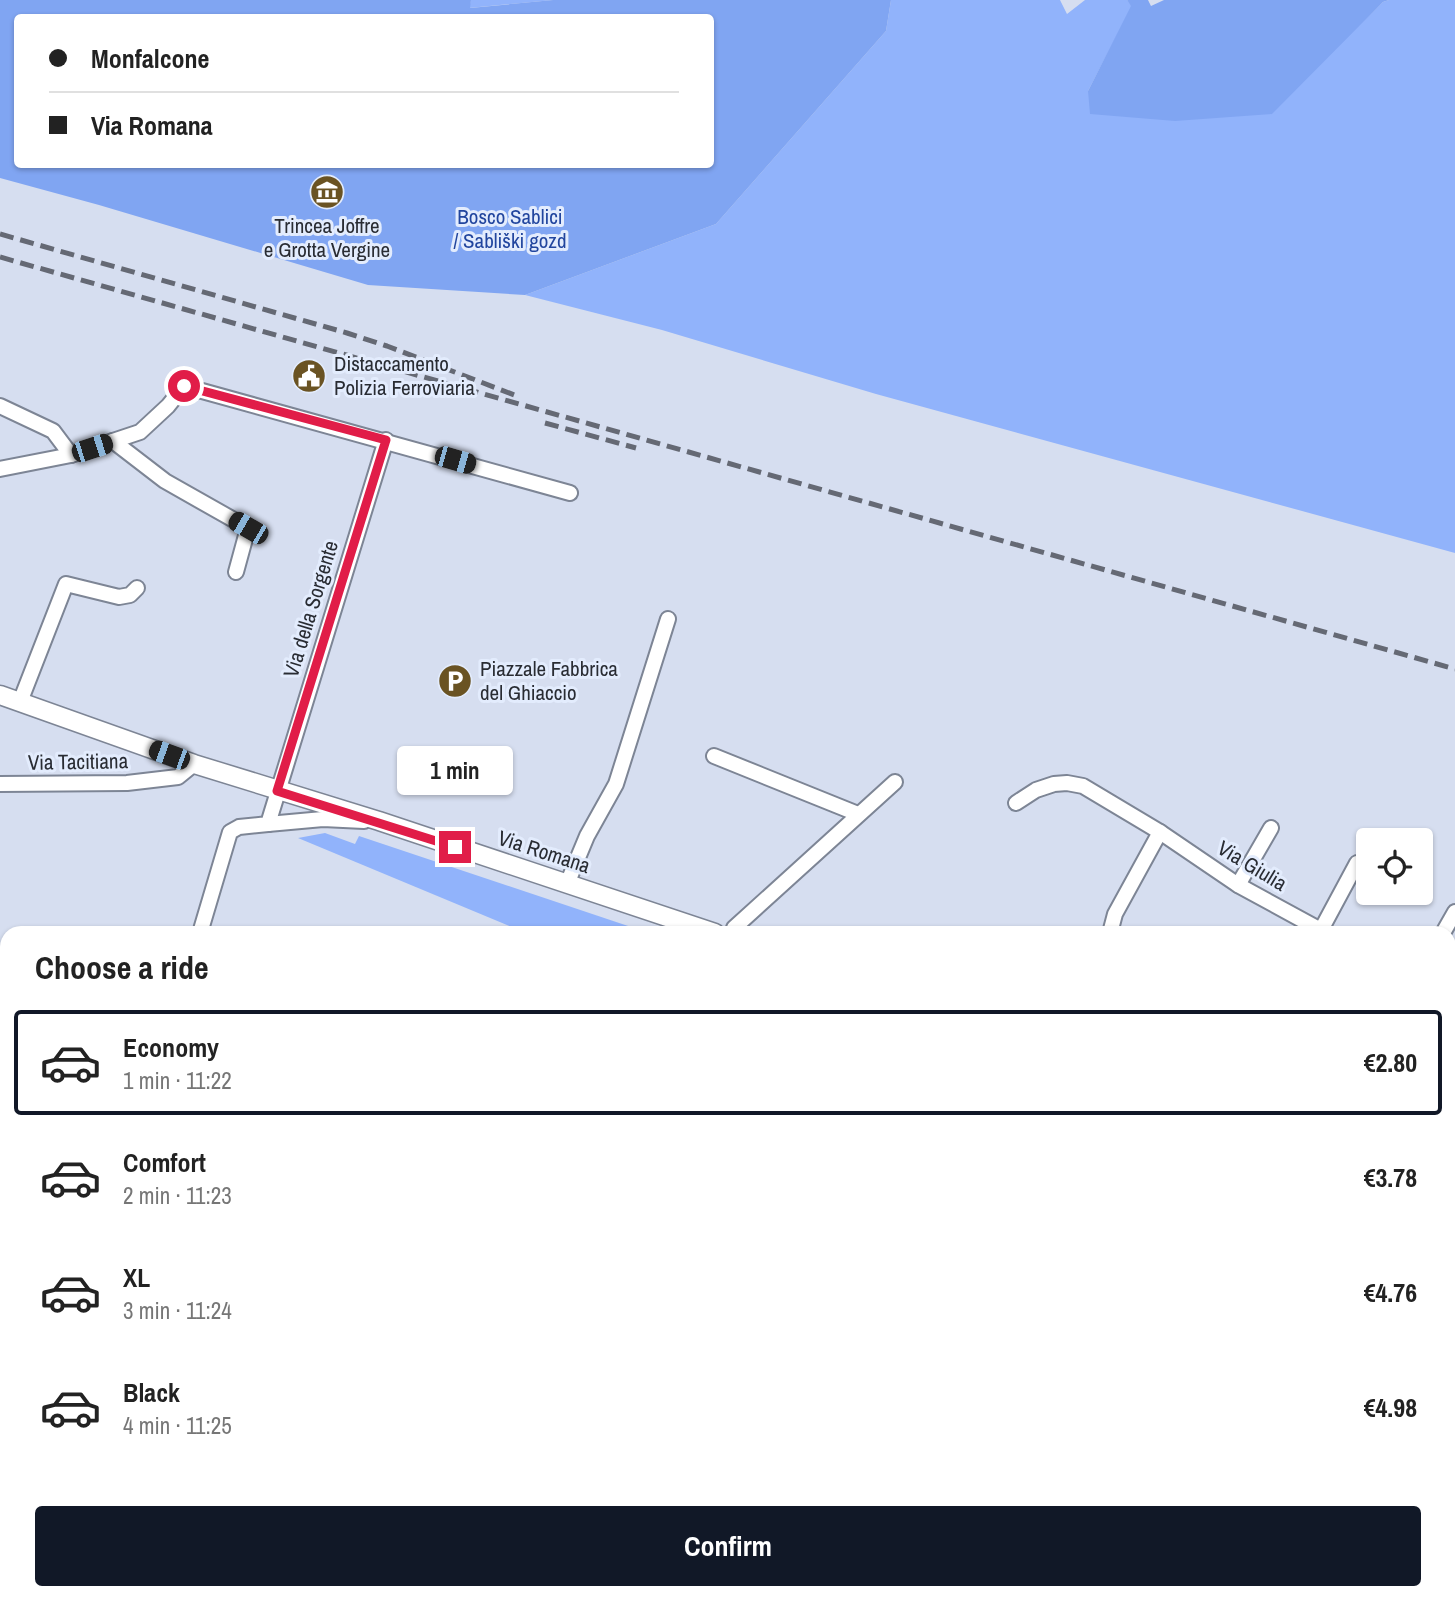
<!DOCTYPE html>
<html lang="en">
<head>
<meta charset="utf-8">
<style>
  :root { --surface:#fff; --page:#f6f6f6; --text:#222; --muted:#767676; --line:#e0e0e0; --accent:#111827 }
  body { margin:0; font-family:"Archivo Narrow",sans-serif; background:var(--page); color:var(--text); height:100vh; display:flex; flex-direction:column; font-size:26px; white-space:nowrap }
  * { box-sizing:border-box; margin:0 }
  p { font-size:23px; color:var(--muted) }
  .icon { flex:none; width:38px; height:38px; fill:none; stroke:currentColor; stroke-width:2; stroke-linecap:round; stroke-linejoin:round }
  .map { position:relative; flex:1; overflow:hidden }
  .panel { position:absolute; left:0px; top:926px; width:1456px; height:674px; display:flex; flex-direction:column; background:var(--surface); border-radius:21px 21px 0 0; box-shadow:0 2px 5px #0004 }
  .panel>* { flex:none }
  .hud { position:absolute; left:14px; top:14px; width:700px; height:154px; border-radius:7px; box-shadow:0 2px 5px #0004; display:grid; align-content:center; height:154px; padding:0 35px; background:var(--surface) }
  .controls { position:absolute; left:1356px; top:828px; display:grid; gap:14px }
  .controls a { display:grid; place-items:center; width:77px; height:77px; border-radius:7px; background:var(--surface); box-shadow:0 2px 5px #0004; font-size:35px }
  .end { position:absolute; width:32px; height:32px; margin:-16px; border:9px solid #e11d48; background:#fff; box-shadow:0 0 0 4px #fff }
  .from { border-radius:50% }
  .bubble { position:absolute; height:49px; border-radius:7px; background:var(--surface); box-shadow:0 2px 5px #0004; font-size:23px; font-weight:700; line-height:49px; text-align:center }
  .car { position:absolute; width:21px; height:42px; margin:-21px -10px; border-radius:9px; box-shadow:0 0 5px 2px #0007; background:linear-gradient(#222 24%,#8ab4d8 0 40%,#222 0 76%,#8ab4d8 0 86%,#222 0) }
  .hud b { display:flex; align-items:center; gap:24px; height:66px; font-size:26px }
  .hud b+b { border-top:2px solid var(--line) }
  .hud i { width:18px; height:18px; background:var(--text) }
  ul { padding:0; list-style:none }
  li { display:flex; align-items:center; gap:21px; height:105px; margin:0 14px 10px; padding:0 21px; border:4px solid transparent; border-radius:7px }
  li div { flex:1 }
  li b { display:block; font-size:26px }
  li em { font-style:normal; font-weight:700 }
  li.on { border-color:var(--accent) }
  li>.icon { width:63px; height:63px; stroke-width:1.5 }
  h2 { padding:0 35px; font-size:32px; line-height:84px }
  .button { display:flex; gap:14px; margin-top:auto; padding:14px 35px }
  .button a { flex:1; height:80px; border-radius:7px; background:var(--accent); color:#fff; font-size:28px; font-weight:700; line-height:80px; text-align:center }
  .map>svg:first-child { display:block }
  .green { fill:#91b3fb }
  .forest { fill:#80a5f2; fill-rule:evenodd }
  .lines { fill:none; stroke-linecap:round; stroke-linejoin:round }
  .minor-casing { stroke:#7d8595; stroke-width:18 }
  .tertiary-casing { stroke:#7d8595; stroke-width:21 }
  .secondary-casing { stroke:#7d8595; stroke-width:24 }
  .minor { stroke:#fff; stroke-width:14 }
  .tertiary { stroke:#fff; stroke-width:18 }
  .secondary { stroke:#fff; stroke-width:21 }
  .rail { stroke:#656974; stroke-width:5; stroke-dasharray:14 7; stroke-linecap:butt }
  .route { stroke:#e11d48; stroke-width:9 }
  .labels { text-anchor:middle; stroke-width:6; stroke-linejoin:round; paint-order:stroke }
  .park-label { font-size:21px; fill:#21459e; stroke:#e3ecfd }
  .poi-label { font-size:21px; fill:#292c33; stroke:#e3ecfd; text-anchor:start }
  .street-label { font-size:21px; fill:#292c33; stroke:#e3ecfd }
</style>
</head>
<body>
<div class="map">
<svg width="1455" height="1599" viewBox="0 0 1455 1599">
  <rect width="100%" height="100%" fill="#d6def0"/>
  <g class="green">
    <path d="M 471,0 L 553,0 L 469,8 Z"/>
    <path d="M 891,0 L 1060,0 L 1067,14 L 1085,0 L 1127,0 L 1132,6 L 1088,91 L 1344,40 L 1383,2 L 1389,0 L 1455,0 L 1455,553 L 876,394 L 662,330 L 525,295 L 716,224 L 886,31 Z"/>
    <path d="M 325,833 L 355,844 L 359,836 L 649,933 L 526,933 L 298,838 Z"/>
    <path d="M 57,1592 L 129,1592 L 144,1596 L 163,1592 L 573,1592 L 574,1599 L 56,1599 Z"/>
  </g>
  <g class="forest">
    <path d="M 0,0 L 471,0 L 470,8 L 553,0 L 891,0 L 886,31 L 716,224 L 525,295 L 368,285 L 99,205 L 0,178 ZM 18,18 L 710,18 L 710,164 L 18,164 Z"/>
    <path d="M 1127,0 L 1148,0 L 1151,6 L 1164,0 L 1389,0 L 1383,2 L 1272,114 L 1175,121 L 1090,114 L 1088,91 L 1131,6 Z"/>
  </g>
  <g class="lines">
    <g class="minor-casing">
      <g id="minor">
        <path d="M 0,406 L 53,431 L 71,455"/>
        <path d="M 113,441 L 165,481 L 248,528 L 236,572"/>
        <path d="M 0,469 L 71,455 L 140,432 L 168,406 L 184,386 L 570,493"/>
        <path d="M 20,702 L 66,584 L 119,597 L 130,595 L 137,588"/>
        <path d="M 714,756 L 858,814"/>
        <path d="M 0,784 L 127,783 L 178,777 L 194,764"/>
        <path d="M 1016,803 L 1036,790 L 1054,784 L 1067,783 L 1083,786 L 1160,832 L 1238,885 L 1326,933"/>
        <path d="M 268,824 L 323,819 L 364,821"/>
        <path d="M 567,884 L 587,836 L 616,784 L 668,619"/>
        <path d="M 1238,885 L 1271,828"/>
        <path d="M 1321,930 L 1357,863"/>
        <path d="M 200,933 L 230,832 L 239,827 L 268,824 L 386,440"/>
        <path d="M 732,933 L 734,928 L 895,782"/>
        <path d="M 1110,933 L 1115,914 L 1160,832"/>
        <path d="M 1443,933 L 1455,912"/>
        <path d="M 1449,1001 L 1455,1004"/>
        <path d="M 1449,1319 L 1455,1311"/>
        <path d="M 1254,1599 L 1258,1592"/>
      </g>
    </g>
    <g class="tertiary-casing">
      <g id="tertiary">
        <path d="M 0,695 L 194,764 L 379,821 L 715,933"/>
        <path d="M 1449,1172 L 1455,1175"/>
        <path d="M 589,1592 L 590,1599"/>
      </g>
    </g>
    <g class="secondary-casing">
      <g id="secondary">
        <path d="M 0,1168 L 7,1173"/>
        <path d="M 828,1592 L 837,1599"/>
      </g>
    </g>
    <use href="#minor" class="minor"/>
    <use href="#tertiary" class="tertiary"/>
    <use href="#secondary" class="secondary"/>
    <g class="rail">
      <path d="M 0,234 L 347,333 L 387,346 L 517,396"/>
      <path d="M 0,257 L 1455,669"/>
      <path d="M 545,423 L 636,448"/>
    </g>
  </g>
  <g class="lines">
    <path class="route" d="M 184,386 L 386,440 L 277,791 L 455,847"/>
  </g>
  <defs>
    <g id="museum-disc" transform="scale(1.75)"><circle r="9.5" fill="#6a5323" stroke="#e3ecfd"/><path d="M0-6L6-3V-2H-6V-3ZM-5-1h2V3h-2ZM-1-1h2V3h-2ZM3-1h2V3H3ZM-6 4H6V6H-6Z" fill="#fff"/></g>
    <g id="civic-disc" transform="scale(1.75)"><circle r="9.5" fill="#6a5323" stroke="#e3ecfd"/><path d="M-.6-6.5H3V-4.5H.6V-3L4-1V1h2V6H-6V1h2V-1L-.6-3ZM-1.2 2.5V6h2.4V2.5Z" fill="#fff"/></g>
    <g id="parking-disc" transform="scale(1.75)"><circle r="9.5" fill="#6a5323" stroke="#e3ecfd"/><path d="M-3.5-5.5H1a3.5 3.5 0 0 1 0 7H-1V5.5H-3.5ZM-1-3.4V-.6H.8a1.4 1.4 0 0 0 0-2.8Z" fill="#fff"/></g>
  </defs>
  <g fill-rule="evenodd">
    <use href="#museum-disc" x="327" y="192"/>
    <use href="#civic-disc" x="309" y="376"/>
    <use href="#parking-disc" x="455" y="681"/>
  </g>
  <g class="labels">
    <g class="park-label">
      <text x="510" y="224">Bosco Sablici<tspan x="510" dy="24">/ Sabliški gozd</tspan></text>
    </g>
    <g class="poi-label">
      <text x="327" y="233" text-anchor="middle">Trincea Joffre<tspan x="327" dy="24">e Grotta Vergine</tspan></text>
      <text x="334" y="371">Distaccamento<tspan x="334" dy="24">Polizia Ferroviaria</tspan></text>
      <text x="480" y="676">Piazzale Fabbrica<tspan x="480" dy="24">del Ghiaccio</tspan></text>
    </g>
    <g class="street-label">
      <text transform="translate(311 609) rotate(-73)" y="7">Via della Sorgente</text>
      <text transform="translate(78 762) rotate(-1)" y="7">Via Tacitiana</text>
      <text transform="translate(544 852) rotate(18)" y="7">Via Romana</text>
      <text transform="translate(1252 866) rotate(31)" y="7">Via Giulia</text>
    </g>
  </g>
</svg>
<div class="controls">
<a><svg class="icon" aria-label="locate" viewBox="0 0 24 24"><circle cx="12" cy="12" r="6"/><path d="M12 2v4M12 18v4M2 12h4M18 12h4"/></svg></a>
</div>
<i class="end from" style="left:184px;top:386px"></i>
<i class="end" style="left:455px;top:847px"></i>
<div class="bubble" style="left:397px;top:746px;width:116px">1 min</div>
<i class="car" style="left:92px;top:448px;rotate:72deg"></i>
<i class="car" style="left:455px;top:460px;rotate:106deg"></i>
<i class="car" style="left:248px;top:528px;rotate:300deg"></i>
<i class="car" style="left:169px;top:755px;rotate:290deg"></i>
<div class="hud">
<b><i class="from"></i>Monfalcone</b>
<b><i></i>Via Romana</b>
</div>
<section class="panel">
<h2>Choose a ride</h2>
<ul>
<li class="on"><svg class="icon" aria-label="car" viewBox="0 0 24 24"><path d="M5 17H2v-5l4-1 3-4h7l3 4 3 1v5h-3M9 17h6M6 11h13"/><circle cx="7" cy="17" r="2"/><circle cx="17" cy="17" r="2"/></svg><div><b>Economy</b><p>1 min · 11:22</p></div><em>€2.80</em></li>
<li><svg class="icon" aria-label="car" viewBox="0 0 24 24"><path d="M5 17H2v-5l4-1 3-4h7l3 4 3 1v5h-3M9 17h6M6 11h13"/><circle cx="7" cy="17" r="2"/><circle cx="17" cy="17" r="2"/></svg><div><b>Comfort</b><p>2 min · 11:23</p></div><em>€3.78</em></li>
<li><svg class="icon" aria-label="car" viewBox="0 0 24 24"><path d="M5 17H2v-5l4-1 3-4h7l3 4 3 1v5h-3M9 17h6M6 11h13"/><circle cx="7" cy="17" r="2"/><circle cx="17" cy="17" r="2"/></svg><div><b>XL</b><p>3 min · 11:24</p></div><em>€4.76</em></li>
<li><svg class="icon" aria-label="car" viewBox="0 0 24 24"><path d="M5 17H2v-5l4-1 3-4h7l3 4 3 1v5h-3M9 17h6M6 11h13"/><circle cx="7" cy="17" r="2"/><circle cx="17" cy="17" r="2"/></svg><div><b>Black</b><p>4 min · 11:25</p></div><em>€4.98</em></li>
</ul>
<div class="button"><a>Confirm</a></div>
</section>
</div>
</body>
</html>
